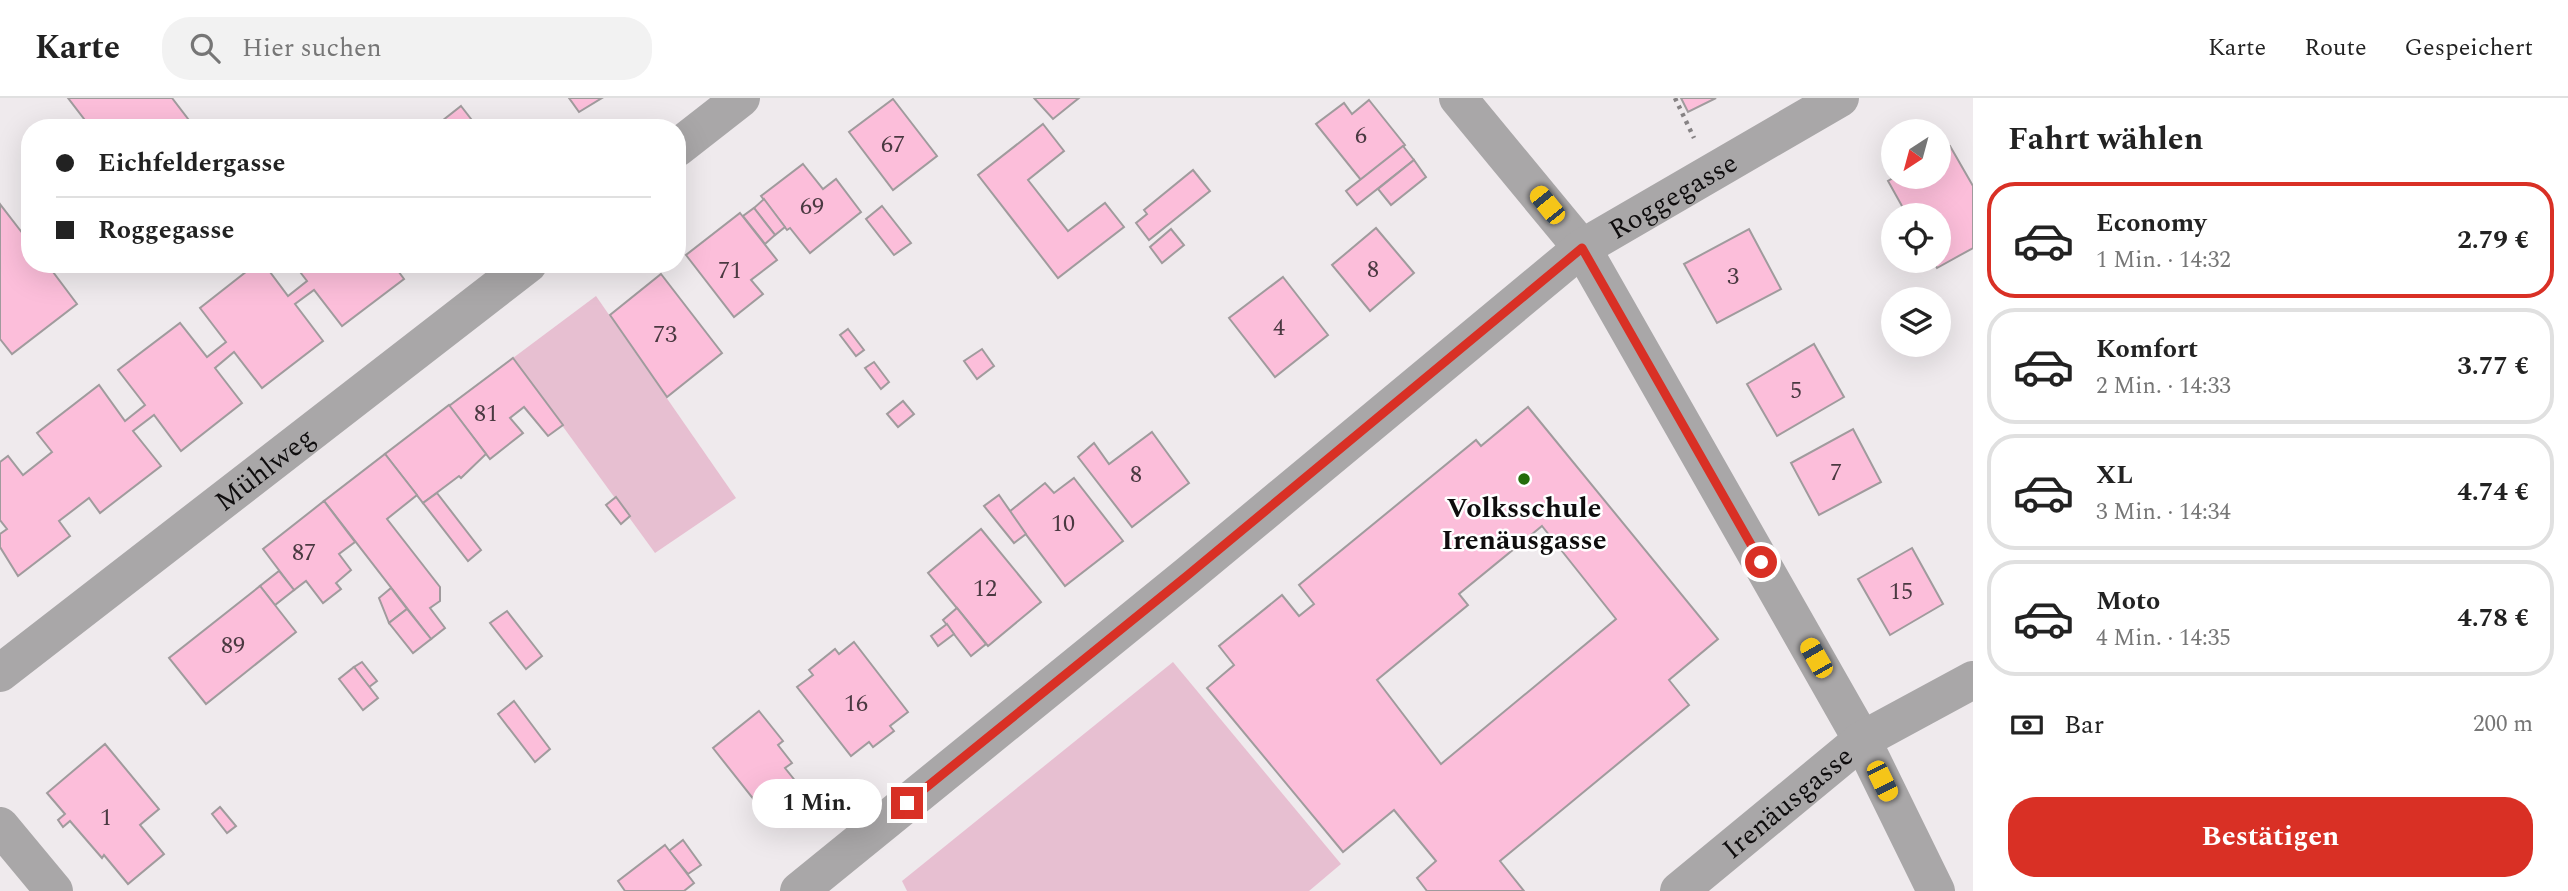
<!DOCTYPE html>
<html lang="de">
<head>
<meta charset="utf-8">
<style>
  :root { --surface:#fff; --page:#f2f2f2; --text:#222; --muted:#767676; --line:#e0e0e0; --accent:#d93025 }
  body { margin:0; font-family:Spectral,serif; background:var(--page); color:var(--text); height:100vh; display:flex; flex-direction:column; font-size:26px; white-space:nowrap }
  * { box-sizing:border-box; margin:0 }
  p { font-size:23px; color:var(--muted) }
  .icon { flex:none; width:38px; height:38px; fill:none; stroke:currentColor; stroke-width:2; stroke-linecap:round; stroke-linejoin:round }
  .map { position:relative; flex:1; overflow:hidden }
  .sheet { display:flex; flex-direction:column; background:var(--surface); width:595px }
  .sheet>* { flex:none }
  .hud { position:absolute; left:21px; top:21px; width:665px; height:154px; border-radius:28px; box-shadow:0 7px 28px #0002; display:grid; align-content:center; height:154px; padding:0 35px; background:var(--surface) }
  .needle { width:46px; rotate:216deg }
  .fabs { position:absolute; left:1881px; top:21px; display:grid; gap:14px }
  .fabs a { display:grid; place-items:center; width:70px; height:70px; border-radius:50%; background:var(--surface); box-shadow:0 7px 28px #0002; font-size:35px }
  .end { position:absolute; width:32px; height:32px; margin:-16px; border:9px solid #d93025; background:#fff; box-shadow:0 0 0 4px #fff }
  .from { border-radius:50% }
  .bubble { position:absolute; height:49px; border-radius:24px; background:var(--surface); box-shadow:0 7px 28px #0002; font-size:23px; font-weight:700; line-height:49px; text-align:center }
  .car { position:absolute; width:21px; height:42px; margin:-21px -10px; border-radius:9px; box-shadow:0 0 5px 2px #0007; background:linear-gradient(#f5c518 24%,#345 0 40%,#f5c518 0 76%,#345 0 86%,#f5c518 0) }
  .hud b { display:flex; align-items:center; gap:24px; height:66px; font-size:26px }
  .hud b+b { border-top:2px solid var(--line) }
  .hud i { width:18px; height:18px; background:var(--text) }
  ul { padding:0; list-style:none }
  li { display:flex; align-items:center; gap:21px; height:116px; margin:0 14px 10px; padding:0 21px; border:4px solid var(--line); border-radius:28px }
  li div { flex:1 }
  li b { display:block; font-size:26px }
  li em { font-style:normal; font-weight:700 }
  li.on { border-color:var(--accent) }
  li>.icon { width:63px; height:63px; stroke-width:1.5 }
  h2 { padding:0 35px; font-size:32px; line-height:84px }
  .pay { display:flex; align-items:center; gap:18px; height:77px; padding:0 35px; font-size:26px }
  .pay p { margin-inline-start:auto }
  .primary-button { display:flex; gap:14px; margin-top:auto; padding:14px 35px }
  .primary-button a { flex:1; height:80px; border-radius:28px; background:var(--accent); color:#fff; font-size:28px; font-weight:700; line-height:80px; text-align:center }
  header { display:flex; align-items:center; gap:42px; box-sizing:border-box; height:98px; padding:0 35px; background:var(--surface); border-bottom:2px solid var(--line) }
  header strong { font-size:33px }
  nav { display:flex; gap:38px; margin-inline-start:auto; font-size:24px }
  .search { width:490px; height:63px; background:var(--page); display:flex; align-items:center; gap:18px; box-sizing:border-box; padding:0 24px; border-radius:28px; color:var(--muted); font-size:26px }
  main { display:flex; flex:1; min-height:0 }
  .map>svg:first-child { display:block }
  .green { fill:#e7bfd1 }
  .building { fill:#fcbeda; stroke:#a09b9d; stroke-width:2; fill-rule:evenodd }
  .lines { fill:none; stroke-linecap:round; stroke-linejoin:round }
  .path { stroke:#868284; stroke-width:4.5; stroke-dasharray:3.5 5; stroke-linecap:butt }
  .minor { stroke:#a9a7a8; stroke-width:38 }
  .route { stroke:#d93025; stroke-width:9 }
  .poi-dot { fill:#246c0a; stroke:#fff; stroke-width:2.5 }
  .labels { text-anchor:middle; stroke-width:5; stroke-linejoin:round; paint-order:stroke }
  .number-label { font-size:24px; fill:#4a3941 }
  .street-label { font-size:28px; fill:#0f0d0e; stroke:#fff }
  .poi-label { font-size:28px; font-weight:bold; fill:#0f0d0e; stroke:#fff }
</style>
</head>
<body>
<header>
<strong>Karte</strong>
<div class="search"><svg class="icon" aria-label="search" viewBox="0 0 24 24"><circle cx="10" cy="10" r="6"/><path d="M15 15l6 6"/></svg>Hier suchen</div>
<nav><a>Karte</a><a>Route</a><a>Gespeichert</a></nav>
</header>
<main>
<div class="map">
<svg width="1973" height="793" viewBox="0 0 1973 793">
  <rect width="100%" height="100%" fill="#efeaed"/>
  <g class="green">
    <path d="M 596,198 L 736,400 L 655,455 L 513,260 Z"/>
    <path d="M 1173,564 L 1341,766 L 1309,793 L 907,793 L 902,783 Z"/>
  </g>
  <g class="building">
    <path d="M 68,0 L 172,0 L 195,30 L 91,30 Z"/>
    <path d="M 569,0 L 602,0 L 579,14 Z"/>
    <path d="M 1034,0 L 1079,0 L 1053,21 Z"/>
    <path d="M 1681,0 L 1716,0 L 1688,14 Z"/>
    <path d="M 893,1 L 937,58 L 893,92 L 849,34 Z"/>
    <path d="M 1369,2 L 1405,47 L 1361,82 L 1316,26 L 1344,5 L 1352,16 Z"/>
    <path d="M 461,8 L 478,30 L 433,30 Z"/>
    <path d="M 1043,26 L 1064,53 L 1028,82 L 1068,133 L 1105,105 L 1124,129 L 1058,180 L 978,77 Z"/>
    <path d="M 1403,48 L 1414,62 L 1357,107 L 1346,93 Z"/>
    <path d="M 1950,48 L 1973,88 L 1973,150 L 1937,170 L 1933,163 L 1939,163 L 1939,117 L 1907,117 L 1888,83 L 1895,79 L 1939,79 L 1939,54 Z"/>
    <path d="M 1414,62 L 1426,79 L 1391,107 L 1378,91 Z"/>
    <path d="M 803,66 L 823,91 L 836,81 L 861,114 L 810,155 L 790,130 L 787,132 L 761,98 Z"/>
    <path d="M 1193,72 L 1210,93 L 1149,142 L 1136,125 L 1147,116 L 1144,112 Z"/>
    <path d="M 764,101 L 785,129 L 775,137 L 754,110 Z"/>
    <path d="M 0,106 L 30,145 L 30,166 L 47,166 L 77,206 L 12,256 L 0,241 Z"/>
    <path d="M 882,108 L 911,145 L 894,157 L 866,121 Z"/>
    <path d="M 754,110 L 775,137 L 765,146 L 743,118 Z"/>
    <path d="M 740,115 L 777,162 L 751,182 L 763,196 L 734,219 L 686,157 Z"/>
    <path d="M 1376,130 L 1414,175 L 1370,213 L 1332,167 Z"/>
    <path d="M 1171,131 L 1184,147 L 1162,165 L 1150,149 Z"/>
    <path d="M 1749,131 L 1781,191 L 1717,225 L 1684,166 Z"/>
    <path d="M 256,166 L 264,166 L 288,198 L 307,183 L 294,166 L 393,166 L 404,181 L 342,228 L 314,192 L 295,206 L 323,243 L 262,290 L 234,254 L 215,270 L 242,305 L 181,353 L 154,317 L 133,333 L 161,368 L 100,415 L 89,400 L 59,423 L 70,438 L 18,478 L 0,449 L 0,436 L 7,431 L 0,422 L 0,364 L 8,358 L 23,377 L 52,354 L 37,335 L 99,287 L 125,323 L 145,307 L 118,272 L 180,225 L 207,259 L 226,244 L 200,210 Z"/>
    <path d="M 661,176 L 722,255 L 667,299 L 610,217 Z"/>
    <path d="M 1283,179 L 1328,237 L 1275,279 L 1229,220 Z"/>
    <path d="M 848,231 L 864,252 L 856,258 L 840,237 Z"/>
    <path d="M 1814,246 L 1844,299 L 1777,338 L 1747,286 Z"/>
    <path d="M 982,251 L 994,268 L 977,281 L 964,263 Z"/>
    <path d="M 513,260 L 563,327 L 548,338 L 524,309 L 510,320 L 523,335 L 490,361 L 449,308 Z"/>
    <path d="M 874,264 L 889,284 L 881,291 L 865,270 Z"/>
    <path d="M 903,303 L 914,316 L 898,329 L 887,316 Z"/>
    <path d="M 449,307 L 486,356 L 461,380 L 459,378 L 423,405 L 385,356 Z"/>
    <path d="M 1528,309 L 1718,541 L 1669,582 L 1689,607 L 1500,763 L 1524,793 L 1427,793 L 1417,780 L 1436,763 L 1394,712 L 1343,754 L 1207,590 L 1234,567 L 1219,548 L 1282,497 L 1299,518 L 1314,506 L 1299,487 L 1476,342 L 1481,348 ZM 1542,428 L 1616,521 L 1441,666 L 1377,582 L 1468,507 L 1459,496 Z"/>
    <path d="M 1853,331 L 1881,384 L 1819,417 L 1791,365 Z"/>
    <path d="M 1152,334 L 1189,385 L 1132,429 L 1078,359 L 1094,345 L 1109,366 Z"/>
    <path d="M 385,356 L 417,397 L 387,421 L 440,489 L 440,503 L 430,510 L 445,530 L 431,541 L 324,403 Z"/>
    <path d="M 1074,380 L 1123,443 L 1065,488 L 1009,414 L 1045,385 L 1054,395 Z"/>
    <path d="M 437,395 L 481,452 L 468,463 L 423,405 Z"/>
    <path d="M 999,397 L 1026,436 L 1014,445 L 984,408 Z"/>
    <path d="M 616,399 L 630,418 L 621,426 L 606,407 Z"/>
    <path d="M 324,403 L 355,444 L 339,456 L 351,472 L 336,485 L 341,491 L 323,505 L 306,483 L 294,492 L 263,451 Z"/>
    <path d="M 981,431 L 1041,504 L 988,548 L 928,475 Z"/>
    <path d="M 1912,450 L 1943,506 L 1890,537 L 1858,481 Z"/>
    <path d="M 279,473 L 294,492 L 275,507 L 260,488 Z"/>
    <path d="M 260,488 L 296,534 L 206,606 L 169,560 Z"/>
    <path d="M 391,490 L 407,511 L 389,525 L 379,500 Z"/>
    <path d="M 957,510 L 986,546 L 971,558 L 943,522 Z"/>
    <path d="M 407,511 L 431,541 L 413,555 L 389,525 Z"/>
    <path d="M 507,513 L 542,558 L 526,571 L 490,525 Z"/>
    <path d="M 947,526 L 954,536 L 938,548 L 931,538 Z"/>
    <path d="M 854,544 L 908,614 L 890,628 L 894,633 L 873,649 L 869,644 L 851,658 L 797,589 L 813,577 L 809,572 L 835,551 L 839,556 Z"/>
    <path d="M 362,564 L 377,583 L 369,589 L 354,569 Z"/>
    <path d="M 354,569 L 378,600 L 363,612 L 339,581 Z"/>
    <path d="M 514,603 L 550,651 L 535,664 L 498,616 Z"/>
    <path d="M 759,613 L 783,643 L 778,647 L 792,665 L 785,670 L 805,695 L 770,722 L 713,650 Z"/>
    <path d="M 105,646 L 159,711 L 140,727 L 164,756 L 128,786 L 104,757 L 102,760 L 70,723 L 63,729 L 58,722 L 65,716 L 47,695 Z"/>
    <path d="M 220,709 L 236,728 L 227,735 L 212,716 Z"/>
    <path d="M 683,742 L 701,767 L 688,776 L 669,753 Z"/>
    <path d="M 665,747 L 694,785 L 684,793 L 625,793 L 618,783 Z"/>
  </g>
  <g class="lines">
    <path class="path" d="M 1675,0 L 1694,40"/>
    <g class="minor">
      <path d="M 1458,0 L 1582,150 L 1862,642 L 1936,793"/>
      <path d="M 677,50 L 741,0"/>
      <path id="s1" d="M 0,575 L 528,166"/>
      <path d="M 0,728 L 54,793"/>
      <path id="s2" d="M 799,793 L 1188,477 L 1582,150 L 1840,0"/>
      <path id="s3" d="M 1679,793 L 1862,642 L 1973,582"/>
    </g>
  </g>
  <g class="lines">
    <path class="route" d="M 907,705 L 1188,477 L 1582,150 L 1761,464"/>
  </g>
  <circle class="poi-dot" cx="1524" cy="381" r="7"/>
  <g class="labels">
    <g class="number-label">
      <text x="1361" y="45">6</text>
      <text x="893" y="54">67</text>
      <text x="812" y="116">69</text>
      <text x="1373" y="179">8</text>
      <text x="730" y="180">71</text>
      <text x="1733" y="186">3</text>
      <text x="1279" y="237">4</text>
      <text x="665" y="244">73</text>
      <text x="1796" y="300">5</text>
      <text x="486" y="323">81</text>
      <text x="1836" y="382">7</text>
      <text x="1136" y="384">8</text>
      <text x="1063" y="433">10</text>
      <text x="304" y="462">87</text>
      <text x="985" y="498">12</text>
      <text x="1901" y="501">15</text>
      <text x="233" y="555">89</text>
      <text x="856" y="613">16</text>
      <text x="106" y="727">1</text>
    </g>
    <g class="street-label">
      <text dy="10" stroke="none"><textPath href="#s2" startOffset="1118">Roggegasse</textPath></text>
      <text dy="10" stroke="none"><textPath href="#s1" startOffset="334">Mühlweg</textPath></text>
      <text dy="10" stroke="none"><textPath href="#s3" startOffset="140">Irenäusgasse</textPath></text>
    </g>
    <g class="poi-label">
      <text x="1524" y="419">Volksschule<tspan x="1524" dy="32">Irenäusgasse</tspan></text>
    </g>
  </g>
</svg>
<div class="fabs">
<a><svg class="needle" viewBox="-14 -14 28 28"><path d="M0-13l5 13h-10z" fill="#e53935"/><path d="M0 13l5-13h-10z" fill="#767676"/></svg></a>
<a><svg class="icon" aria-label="locate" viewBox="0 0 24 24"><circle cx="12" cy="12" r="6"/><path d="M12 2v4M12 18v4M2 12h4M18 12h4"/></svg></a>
<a><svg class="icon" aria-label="layers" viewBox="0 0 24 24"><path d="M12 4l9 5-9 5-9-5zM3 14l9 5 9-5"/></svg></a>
</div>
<i class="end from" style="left:1761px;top:464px"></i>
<i class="end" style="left:907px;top:705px"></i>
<div class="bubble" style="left:752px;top:681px;width:130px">1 Min.</div>
<i class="car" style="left:1547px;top:107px;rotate:321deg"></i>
<i class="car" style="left:1816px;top:560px;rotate:330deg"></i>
<i class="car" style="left:1882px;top:683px;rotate:154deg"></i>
<div class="hud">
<b><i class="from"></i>Eichfeldergasse</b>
<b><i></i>Roggegasse</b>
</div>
</div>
<section class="sheet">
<h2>Fahrt wählen</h2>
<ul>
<li class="on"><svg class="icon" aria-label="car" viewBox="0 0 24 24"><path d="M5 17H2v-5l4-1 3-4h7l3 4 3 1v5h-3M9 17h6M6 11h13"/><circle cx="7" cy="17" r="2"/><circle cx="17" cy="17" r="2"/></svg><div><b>Economy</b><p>1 Min. · 14:32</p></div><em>2.79 €</em></li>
<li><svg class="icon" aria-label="car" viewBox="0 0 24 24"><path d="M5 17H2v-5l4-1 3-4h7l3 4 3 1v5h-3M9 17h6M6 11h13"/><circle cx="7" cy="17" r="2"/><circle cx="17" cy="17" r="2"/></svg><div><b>Komfort</b><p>2 Min. · 14:33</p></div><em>3.77 €</em></li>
<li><svg class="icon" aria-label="car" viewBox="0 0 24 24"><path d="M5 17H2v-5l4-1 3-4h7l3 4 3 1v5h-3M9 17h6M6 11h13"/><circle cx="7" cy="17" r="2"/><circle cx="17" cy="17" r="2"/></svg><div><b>XL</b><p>3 Min. · 14:34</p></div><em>4.74 €</em></li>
<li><svg class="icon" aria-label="car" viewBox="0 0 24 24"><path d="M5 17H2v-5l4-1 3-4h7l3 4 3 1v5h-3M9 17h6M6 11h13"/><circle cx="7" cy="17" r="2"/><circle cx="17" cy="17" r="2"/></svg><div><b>Moto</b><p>4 Min. · 14:35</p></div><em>4.78 €</em></li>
</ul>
<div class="pay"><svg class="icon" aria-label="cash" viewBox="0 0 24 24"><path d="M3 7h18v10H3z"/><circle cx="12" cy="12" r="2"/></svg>Bar<p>200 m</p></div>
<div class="primary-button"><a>Bestätigen</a></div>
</section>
</main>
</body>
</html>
